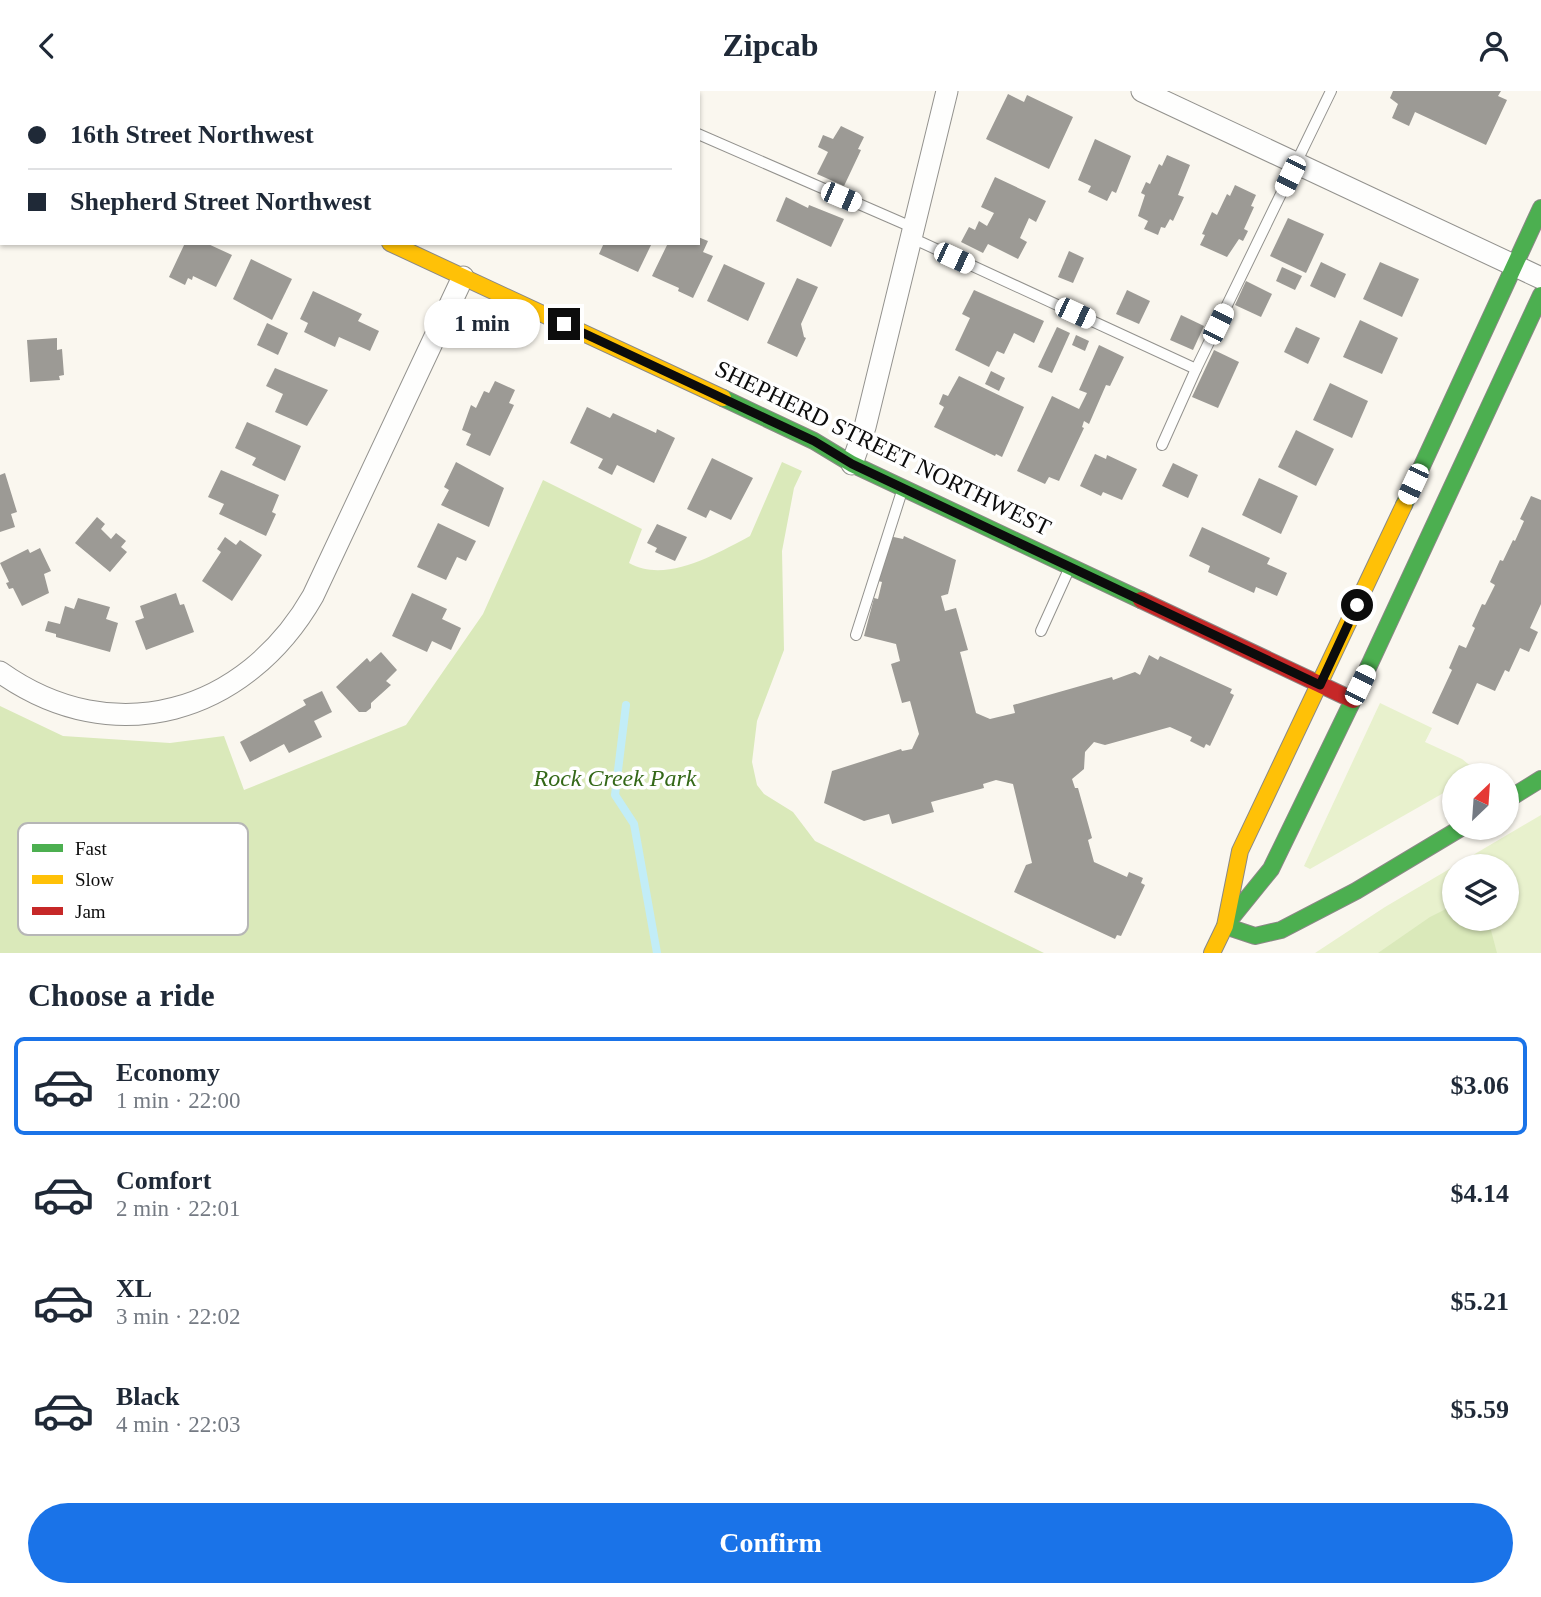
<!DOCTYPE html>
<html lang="en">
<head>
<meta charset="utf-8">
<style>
  :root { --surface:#fff; --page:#f6f6f7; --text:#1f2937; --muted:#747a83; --line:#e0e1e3; --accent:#1a73e8 }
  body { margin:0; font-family:"Times New Roman",serif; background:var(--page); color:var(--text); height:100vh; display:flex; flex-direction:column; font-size:26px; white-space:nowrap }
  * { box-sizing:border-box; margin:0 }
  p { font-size:23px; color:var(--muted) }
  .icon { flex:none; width:38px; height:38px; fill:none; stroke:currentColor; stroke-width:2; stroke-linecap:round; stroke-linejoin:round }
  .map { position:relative; height:862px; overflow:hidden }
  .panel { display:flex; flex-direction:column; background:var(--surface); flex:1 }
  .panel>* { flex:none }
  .banner { position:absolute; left:0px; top:0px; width:700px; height:154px; box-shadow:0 2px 5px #0004; display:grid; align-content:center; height:154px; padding:0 28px; background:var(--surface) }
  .needle { width:46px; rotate:25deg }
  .controls { position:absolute; left:1442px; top:672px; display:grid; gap:14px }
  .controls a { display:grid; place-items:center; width:77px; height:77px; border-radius:50%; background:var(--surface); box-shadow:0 2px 5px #0004; font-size:35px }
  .end { position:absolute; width:32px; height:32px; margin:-16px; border:9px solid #0c0c0c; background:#fff; box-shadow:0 0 0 4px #fff }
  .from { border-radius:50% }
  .bubble { position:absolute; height:49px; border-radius:24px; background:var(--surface); box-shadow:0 2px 5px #0004; font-size:23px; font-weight:800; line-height:49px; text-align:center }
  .car { position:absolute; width:21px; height:42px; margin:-21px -10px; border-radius:9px; box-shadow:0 0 5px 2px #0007; background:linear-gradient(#fff 24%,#345 0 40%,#fff 0 76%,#345 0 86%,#fff 0) }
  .banner b { display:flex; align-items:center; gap:24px; height:66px; font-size:26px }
  .banner b+b { border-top:2px solid var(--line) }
  .banner i { width:18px; height:18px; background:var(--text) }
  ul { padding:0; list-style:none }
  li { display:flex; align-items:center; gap:21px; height:98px; margin:0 14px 10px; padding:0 14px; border:4px solid transparent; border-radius:10px }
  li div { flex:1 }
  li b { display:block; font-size:26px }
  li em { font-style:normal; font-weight:800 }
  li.selected { border-color:var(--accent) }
  li>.icon { width:63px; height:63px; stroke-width:1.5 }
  h2 { padding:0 28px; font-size:32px; line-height:84px }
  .action { display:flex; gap:14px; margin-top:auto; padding:14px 28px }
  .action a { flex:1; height:80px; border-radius:42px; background:var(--accent); color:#fff; font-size:28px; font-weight:800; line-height:80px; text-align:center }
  header { display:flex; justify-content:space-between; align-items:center; height:91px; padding:0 28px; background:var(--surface); font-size:32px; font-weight:800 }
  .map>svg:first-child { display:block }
  .green { fill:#e8f1cd; fill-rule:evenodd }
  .forest { fill:#dae9ba }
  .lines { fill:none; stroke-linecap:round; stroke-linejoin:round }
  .stream { stroke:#c2edf7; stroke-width:8 }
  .building { fill:#9c9a95 }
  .lane-casing { stroke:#93928e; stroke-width:12 }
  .street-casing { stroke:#93928e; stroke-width:23 }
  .fast-casing { stroke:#8a8885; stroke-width:18 }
  .slow-casing { stroke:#8a8885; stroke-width:18 }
  .jam-casing { stroke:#8a8885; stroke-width:18 }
  .lane { stroke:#fefefd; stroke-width:10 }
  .street { stroke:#fefefd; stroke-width:21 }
  .fast { stroke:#4caf50; stroke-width:16 }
  .slow { stroke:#ffc107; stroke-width:16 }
  .jam { stroke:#c62828; stroke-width:16 }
  .route { stroke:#0c0c0c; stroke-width:9 }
  .labels { text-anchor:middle; stroke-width:7; stroke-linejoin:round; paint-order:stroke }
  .street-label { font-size:24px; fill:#0c0c0c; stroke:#fff }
  .park-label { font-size:24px; font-style:italic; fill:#346818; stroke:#fff }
  .key { fill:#fff; stroke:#b6b6b6; stroke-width:2 }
  .key-label { font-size:19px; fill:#0c0c0c }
</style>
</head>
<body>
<header><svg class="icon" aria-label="back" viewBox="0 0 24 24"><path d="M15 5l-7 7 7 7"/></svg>Zipcab<svg class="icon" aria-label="person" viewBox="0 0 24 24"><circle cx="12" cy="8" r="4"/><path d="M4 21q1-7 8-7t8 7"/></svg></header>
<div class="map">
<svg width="1541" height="862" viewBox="0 0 1541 862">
  <rect width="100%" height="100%" fill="#faf7ef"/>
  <g class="green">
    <path d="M 1380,612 L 1432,637 L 1425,651 L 1462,668 L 1479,682 L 1475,684 L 1454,684 L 1454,696 L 1310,778 L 1304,775 Z"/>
    <path d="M 1541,724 L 1541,862 L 1315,862 L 1385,816 ZM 1454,775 L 1507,775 L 1507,828 L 1454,828 Z"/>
  </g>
  <g class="forest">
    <path d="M 782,371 L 802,380 L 794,397 L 782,460 L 784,559 L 757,630 L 752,671 L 757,694 L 764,703 L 793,721 L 815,750 L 1044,862 L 0,862 L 0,615 L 63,645 L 170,652 L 224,645 L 244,699 L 406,634 L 483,523 L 543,389 L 642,438 L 629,472 C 666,493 716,463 750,445 Z"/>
    <path d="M 1454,814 L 1454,828 L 1488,828 L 1497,862 L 1378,862 L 1430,826 Z"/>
  </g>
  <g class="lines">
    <path class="stream" d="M 626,614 L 615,704 L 634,733 L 657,862"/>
  </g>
  <g class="building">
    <path d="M 1393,0 L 1501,0 L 1498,5 L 1507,9 L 1486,54 L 1415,21 L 1409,35 L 1392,27 L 1398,13 L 1390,7 Z"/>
    <path d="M 1008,3 L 1024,11 L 1027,4 L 1073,26 L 1049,78 L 986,48 Z"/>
    <path d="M 841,35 L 864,46 L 858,58 L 861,59 L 844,95 L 817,83 L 828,61 L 818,56 L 823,44 L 833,48 Z"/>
    <path d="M 1095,48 L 1131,65 L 1116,102 L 1112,100 L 1107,110 L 1088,101 L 1091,95 L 1078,89 Z"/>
    <path d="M 1167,64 L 1190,74 L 1178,104 L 1184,106 L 1173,130 L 1170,128 L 1165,137 L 1161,136 L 1158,144 L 1144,138 L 1148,130 L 1138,125 L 1145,104 L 1141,102 L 1146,91 L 1150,93 L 1159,73 L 1162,75 Z"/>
    <path d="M 995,86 L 1046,110 L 1036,131 L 1029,127 L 1020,147 L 1027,151 L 1018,168 L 988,153 L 983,162 L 961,151 L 969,136 L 975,139 L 979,130 L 987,135 L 994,122 L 981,116 Z"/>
    <path d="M 1235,94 L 1256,104 L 1251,115 L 1254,116 L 1244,138 L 1248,140 L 1243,150 L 1239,148 L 1227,166 L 1200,154 L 1205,144 L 1202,143 L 1212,121 L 1217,124 L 1227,103 L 1230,105 Z"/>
    <path d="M 786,106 L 808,117 L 809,114 L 844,128 L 831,156 L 776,130 Z"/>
    <path d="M 1288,127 L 1324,143 L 1306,182 L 1270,165 Z"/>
    <path d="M 698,146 L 708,150 L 703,161 L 713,165 L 693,207 L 678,200 L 679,197 L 652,185 L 668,152 L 698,152 Z"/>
    <path d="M 185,152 L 206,152 L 232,164 L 216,196 L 193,185 L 192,189 L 188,187 L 185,194 L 169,186 Z"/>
    <path d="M 604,152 L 652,152 L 638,181 L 599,163 Z"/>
    <path d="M 1069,160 L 1084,167 L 1073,192 L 1058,186 Z"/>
    <path d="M 251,168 L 292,188 L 272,229 L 233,208 Z"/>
    <path d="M 1321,171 L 1346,183 L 1335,207 L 1310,195 Z"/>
    <path d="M 1380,171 L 1419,188 L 1402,226 L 1363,208 Z"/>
    <path d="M 724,173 L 765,192 L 748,230 L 707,210 Z"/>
    <path d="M 1282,176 L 1302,185 L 1295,199 L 1276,190 Z"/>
    <path d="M 797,187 L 818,196 L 801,233 L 804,246 L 806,247 L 797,266 L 767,252 Z"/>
    <path d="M 1246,190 L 1272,203 L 1261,226 L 1235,214 Z"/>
    <path d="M 974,199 L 1044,230 L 1034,252 L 1014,242 L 1004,263 L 997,260 L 989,276 L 955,259 L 970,227 L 962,223 Z"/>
    <path d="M 1127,199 L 1150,210 L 1139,233 L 1116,223 Z"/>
    <path d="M 313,200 L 362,223 L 358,230 L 379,240 L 370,260 L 339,246 L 335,256 L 304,241 L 308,232 L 300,228 Z"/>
    <path d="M 1181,224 L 1204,235 L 1193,259 L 1170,249 Z"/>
    <path d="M 1360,229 L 1398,247 L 1382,283 L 1343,266 Z"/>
    <path d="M 267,232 L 288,242 L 278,264 L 257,254 Z"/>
    <path d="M 1057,236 L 1070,242 L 1052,282 L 1038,276 Z"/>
    <path d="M 1296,236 L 1320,247 L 1308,273 L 1284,261 Z"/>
    <path d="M 1076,244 L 1089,250 L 1085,260 L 1072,254 Z"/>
    <path d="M 57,247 L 57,259 L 62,258 L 64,284 L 59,285 L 60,289 L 30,291 L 27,249 Z"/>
    <path d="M 1099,254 L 1124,266 L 1110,295 L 1106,294 L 1089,333 L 1084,330 L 1082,336 L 1084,337 L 1059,390 L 1049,386 L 1045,393 L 1017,380 L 1052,305 L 1079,318 L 1087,302 L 1079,299 Z"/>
    <path d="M 1214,259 L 1239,271 L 1218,317 L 1192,306 Z"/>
    <path d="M 275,277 L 328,299 L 307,335 L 275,321 L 283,303 L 266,295 Z"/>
    <path d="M 991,280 L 1005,287 L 999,300 L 985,293 Z"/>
    <path d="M 959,285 L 1024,316 L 1002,366 L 996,363 L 995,365 L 934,336 L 944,316 L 939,313 L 943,303 L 948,305 Z"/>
    <path d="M 495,290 L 515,299 L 509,312 L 514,314 L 490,365 L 466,354 L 471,343 L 462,339 L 471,314 L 476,317 L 484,300 L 489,302 Z"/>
    <path d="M 1330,292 L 1368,310 L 1352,347 L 1313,329 Z"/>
    <path d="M 587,316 L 610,327 L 613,322 L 656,342 L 657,338 L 675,347 L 654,392 L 617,374 L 612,384 L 598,377 L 603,368 L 570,352 Z"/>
    <path d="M 247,331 L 301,355 L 285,390 L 252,374 L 256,367 L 235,357 Z"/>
    <path d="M 1296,339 L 1334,358 L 1316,395 L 1278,376 Z"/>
    <path d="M 1095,363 L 1106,368 L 1107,364 L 1137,378 L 1122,409 L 1103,401 L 1101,405 L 1080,395 Z"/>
    <path d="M 712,367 L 753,387 L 731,429 L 710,419 L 706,427 L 687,418 Z"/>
    <path d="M 456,371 L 504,397 L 489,436 L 441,414 L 449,399 L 444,396 Z"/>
    <path d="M 1173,372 L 1198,384 L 1188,407 L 1162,395 Z"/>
    <path d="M 221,379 L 279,404 L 272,421 L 276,423 L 266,445 L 219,423 L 224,413 L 208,406 Z"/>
    <path d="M 5,382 L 17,421 L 11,423 L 15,436 L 0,441 L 0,384 Z"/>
    <path d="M 1259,387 L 1298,405 L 1281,443 L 1242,424 Z"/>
    <path d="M 1531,405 L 1541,409 L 1541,513 L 1530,537 L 1538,541 L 1529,561 L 1520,557 L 1509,581 L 1505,579 L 1495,600 L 1477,592 L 1458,634 L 1432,622 L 1452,579 L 1449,577 L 1459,554 L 1466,557 L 1475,537 L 1472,535 L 1482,513 L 1485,514 L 1495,494 L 1490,491 L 1500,469 L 1503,470 L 1513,449 L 1515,450 L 1524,430 L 1520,428 Z"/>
    <path d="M 97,426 L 105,433 L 101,438 L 111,448 L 116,442 L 126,450 L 121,456 L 127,461 L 110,481 L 75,452 Z"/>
    <path d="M 438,432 L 476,450 L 466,470 L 457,466 L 446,489 L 417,476 Z"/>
    <path d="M 657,433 L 687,446 L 675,470 L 655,461 L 657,457 L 647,452 Z"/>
    <path d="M 1202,436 L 1270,467 L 1267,473 L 1287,482 L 1277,505 L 1256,496 L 1254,502 L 1208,481 L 1210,475 L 1189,465 Z"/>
    <path d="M 889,445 L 903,448 L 904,445 L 956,469 L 948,503 L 941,505 L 945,520 L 956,517 L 968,559 L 960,561 L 976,622 L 990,628 L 1015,622 L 1013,614 L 1112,586 L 1113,589 L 1135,581 L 1140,584 L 1149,564 L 1158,569 L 1160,565 L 1232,598 L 1230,602 L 1234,604 L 1210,655 L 1206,653 L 1204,657 L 1190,650 L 1192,646 L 1170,636 L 1105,654 L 1094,651 L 1085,661 L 1084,678 L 1072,688 L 1075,697 L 1078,697 L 1092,747 L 1088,749 L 1094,771 L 1127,786 L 1129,781 L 1143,787 L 1141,792 L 1145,794 L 1121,845 L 1117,844 L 1115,848 L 1014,801 L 1026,774 L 1032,772 L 1013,693 L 996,689 L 983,693 L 984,697 L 931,711 L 934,721 L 892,733 L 889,723 L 864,730 L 824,712 L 832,680 L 901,658 L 902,660 L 912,658 L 919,643 L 910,610 L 902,612 L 891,573 L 900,570 L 896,553 L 864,545 L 874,507 L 878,508 L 882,491 L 878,490 Z"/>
    <path d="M 225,446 L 236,454 L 240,449 L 262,464 L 232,510 L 202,490 L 221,461 L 217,458 Z"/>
    <path d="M 40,457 L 51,480 L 44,483 L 49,502 L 22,515 L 13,497 L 9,498 L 6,492 L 9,491 L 0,472 L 28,458 L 30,462 Z"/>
    <path d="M 176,502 L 180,514 L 184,513 L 194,541 L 146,559 L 135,530 L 144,527 L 140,515 Z"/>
    <path d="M 412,502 L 447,518 L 442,528 L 461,537 L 451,559 L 432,550 L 427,561 L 392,545 Z"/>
    <path d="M 78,507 L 110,516 L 106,528 L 118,532 L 110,561 L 56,546 L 56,543 L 45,540 L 48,530 L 60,533 L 65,515 L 74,518 Z"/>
    <path d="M 381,561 L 397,579 L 386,590 L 391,594 L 371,612 L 371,617 L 366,621 L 359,621 L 336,596 L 367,567 L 370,571 Z"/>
    <path d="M 322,600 L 332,621 L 314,630 L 322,646 L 289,662 L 284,653 L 250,671 L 240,651 L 306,614 L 303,609 Z"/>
  </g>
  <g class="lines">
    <g class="lane-casing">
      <g id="lane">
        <path d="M 605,0 L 609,2"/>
        <path d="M 698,43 L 914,137"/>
        <path d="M 912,147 L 1196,278"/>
        <path d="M 1162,354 L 1196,278 L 1331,0"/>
        <path d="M 1041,540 L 1070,476"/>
        <path d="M 856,544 L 902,400"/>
      </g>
    </g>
    <g class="street-casing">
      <g id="street">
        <path d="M 64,0 L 67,2"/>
        <path d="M 1142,0 L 1541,187"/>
        <path d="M 852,373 L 865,336 L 947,0"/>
        <path d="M 0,581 C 114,662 246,622 313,505 L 463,186"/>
      </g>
    </g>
    <g class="fast-casing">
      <g id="fast">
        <path d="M 723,307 L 814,350 L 852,373 L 1141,509"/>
        <path d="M 1404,414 L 1541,117"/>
        <path d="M 1507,709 L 1541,688"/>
        <path d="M 1228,831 L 1271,778 L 1353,609 L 1541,204"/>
        <path d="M 1225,835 L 1255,845 L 1281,839 L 1356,800 L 1461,737"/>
      </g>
    </g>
    <g class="slow-casing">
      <g id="slow">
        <path d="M 390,152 L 723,307"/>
        <path d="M 1212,862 L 1225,835 L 1240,760 L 1404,414"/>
      </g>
    </g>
    <g class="jam-casing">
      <path id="jam" d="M 1141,509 L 1353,609"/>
    </g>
    <use href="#lane" class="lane"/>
    <use href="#street" class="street"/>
    <use href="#fast" class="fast"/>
    <use href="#slow" class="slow"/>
    <use href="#jam" class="jam"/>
  </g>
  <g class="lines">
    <path class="route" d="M 564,233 L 814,350 L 852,373 L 1320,594 L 1357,514"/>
  </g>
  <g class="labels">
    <g class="street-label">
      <text transform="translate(883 357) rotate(26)" y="8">SHEPHERD STREET NORTHWEST</text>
    </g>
    <g class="park-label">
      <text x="615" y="695">Rock Creek Park</text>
    </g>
  </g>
  <rect x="18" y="732" width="230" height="112" rx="10" class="key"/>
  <rect x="32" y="753" width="31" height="8" fill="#4caf50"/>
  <rect x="32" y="784" width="31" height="9" fill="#ffc107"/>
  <rect x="32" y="816" width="31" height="8" fill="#c62828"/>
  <g class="key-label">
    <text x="75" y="764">Fast</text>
    <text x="75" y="795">Slow</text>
    <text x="75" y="827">Jam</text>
  </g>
</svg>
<div class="controls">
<a><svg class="needle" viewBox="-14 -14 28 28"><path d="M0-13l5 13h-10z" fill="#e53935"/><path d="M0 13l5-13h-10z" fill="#747a83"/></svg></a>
<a><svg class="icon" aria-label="layers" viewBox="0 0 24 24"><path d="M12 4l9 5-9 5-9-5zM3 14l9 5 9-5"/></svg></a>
</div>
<i class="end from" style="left:1357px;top:514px"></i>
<i class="end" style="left:564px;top:233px"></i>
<div class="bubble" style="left:424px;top:208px;width:116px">1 min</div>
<i class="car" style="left:1290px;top:85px;rotate:206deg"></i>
<i class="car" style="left:841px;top:106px;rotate:113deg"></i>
<i class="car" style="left:954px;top:167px;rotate:115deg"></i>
<i class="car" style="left:1075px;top:222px;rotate:115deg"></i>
<i class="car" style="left:1218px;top:233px;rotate:26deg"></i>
<i class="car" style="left:1413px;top:393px;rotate:205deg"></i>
<i class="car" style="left:1360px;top:594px;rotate:26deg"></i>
<div class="banner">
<b><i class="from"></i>16th Street Northwest</b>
<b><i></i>Shepherd Street Northwest</b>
</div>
</div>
<section class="panel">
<h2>Choose a ride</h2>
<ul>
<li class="selected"><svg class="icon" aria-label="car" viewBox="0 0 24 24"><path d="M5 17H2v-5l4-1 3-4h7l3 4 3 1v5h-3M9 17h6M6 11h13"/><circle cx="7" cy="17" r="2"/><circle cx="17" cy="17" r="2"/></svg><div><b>Economy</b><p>1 min · 22:00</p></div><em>$3.06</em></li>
<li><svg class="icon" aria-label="car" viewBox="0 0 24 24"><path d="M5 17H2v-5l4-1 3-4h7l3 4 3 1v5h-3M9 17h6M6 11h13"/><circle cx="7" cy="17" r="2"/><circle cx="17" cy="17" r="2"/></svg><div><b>Comfort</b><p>2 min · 22:01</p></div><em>$4.14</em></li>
<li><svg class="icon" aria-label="car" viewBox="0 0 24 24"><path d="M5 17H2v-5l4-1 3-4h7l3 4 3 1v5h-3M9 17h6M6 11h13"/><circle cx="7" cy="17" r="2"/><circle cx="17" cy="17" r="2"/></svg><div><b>XL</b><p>3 min · 22:02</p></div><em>$5.21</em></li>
<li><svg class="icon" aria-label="car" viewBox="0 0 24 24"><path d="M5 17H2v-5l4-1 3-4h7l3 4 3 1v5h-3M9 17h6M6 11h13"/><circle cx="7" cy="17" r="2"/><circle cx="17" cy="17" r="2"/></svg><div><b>Black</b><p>4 min · 22:03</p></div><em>$5.59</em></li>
</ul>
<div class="action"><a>Confirm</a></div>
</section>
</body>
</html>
